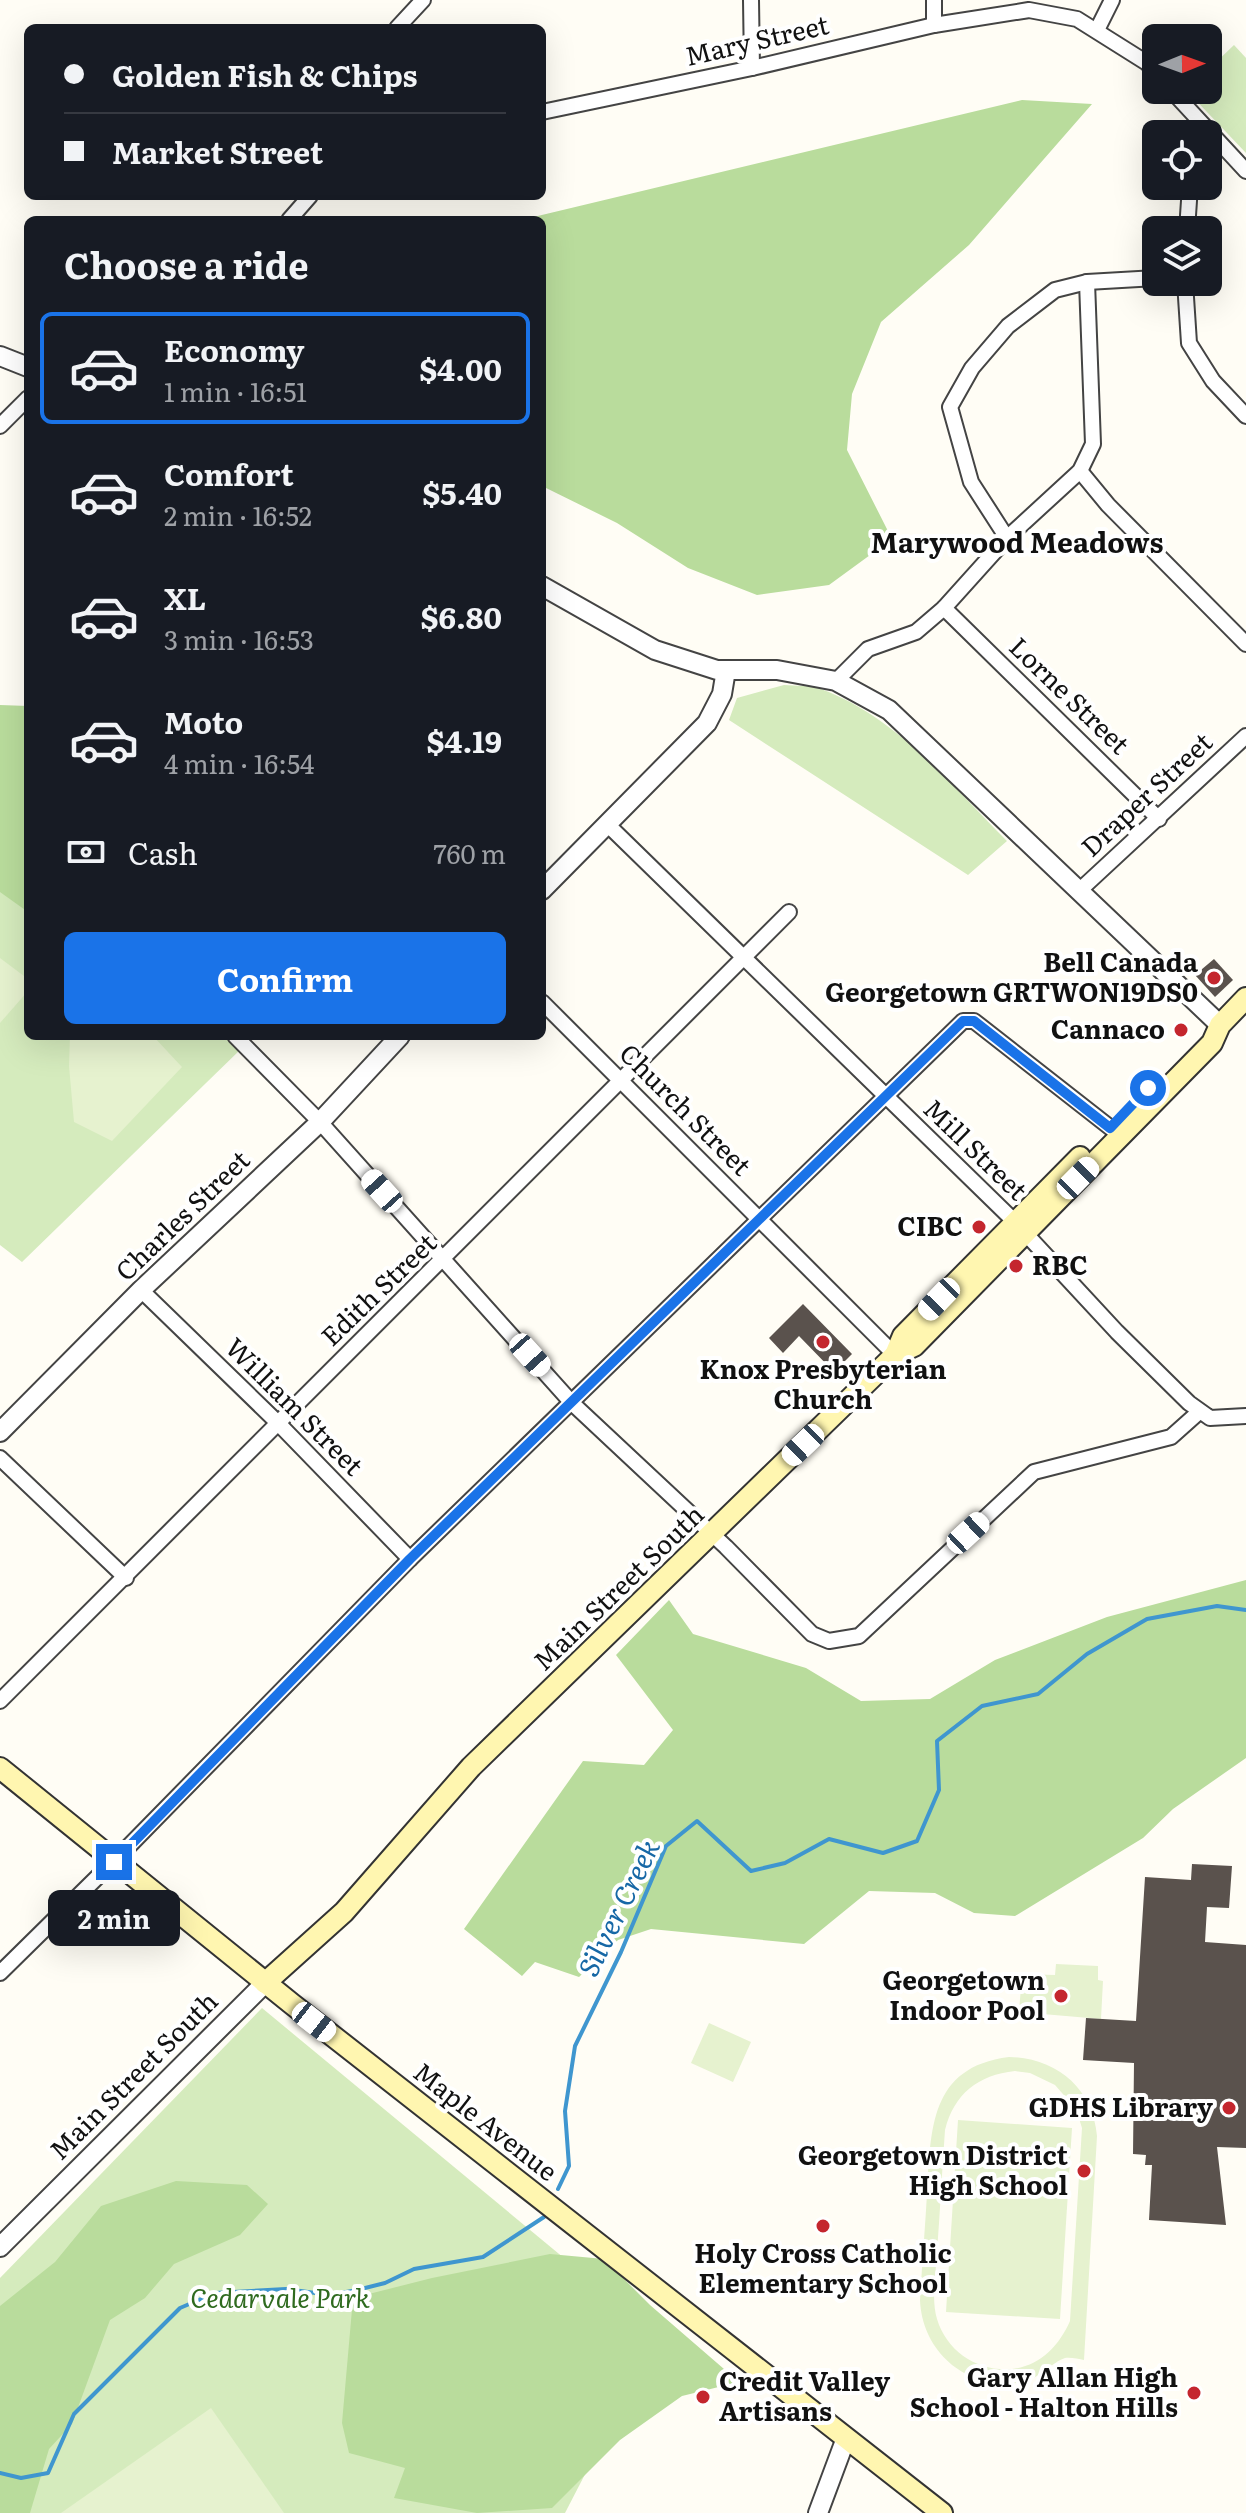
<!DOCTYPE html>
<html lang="en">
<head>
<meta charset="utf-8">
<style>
  :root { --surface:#171b24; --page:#242831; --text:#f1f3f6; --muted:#9ea1a6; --line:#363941; --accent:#1a73e8 }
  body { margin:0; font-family:Literata,serif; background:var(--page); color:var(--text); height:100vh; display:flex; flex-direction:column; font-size:30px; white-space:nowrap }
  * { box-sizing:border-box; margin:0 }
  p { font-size:26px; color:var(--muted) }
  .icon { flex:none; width:44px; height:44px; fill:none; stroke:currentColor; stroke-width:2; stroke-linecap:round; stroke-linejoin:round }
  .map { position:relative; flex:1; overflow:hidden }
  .drawer { position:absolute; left:24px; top:216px; width:522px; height:824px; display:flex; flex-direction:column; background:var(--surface); border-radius:12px; box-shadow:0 8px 32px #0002 }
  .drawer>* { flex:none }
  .hud { position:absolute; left:24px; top:24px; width:522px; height:176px; border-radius:12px; box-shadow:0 8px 32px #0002; display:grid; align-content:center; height:176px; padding:0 40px; background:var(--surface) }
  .needle { width:52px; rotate:89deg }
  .tools { position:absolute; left:1142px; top:24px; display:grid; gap:16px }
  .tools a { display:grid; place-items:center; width:80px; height:80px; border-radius:12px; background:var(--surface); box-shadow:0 8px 32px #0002; font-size:40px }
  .end { position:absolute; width:36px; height:36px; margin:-18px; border:10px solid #1a73e8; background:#fff; box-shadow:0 0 0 4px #fff }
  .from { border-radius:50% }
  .bubble { position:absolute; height:56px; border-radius:12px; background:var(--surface); box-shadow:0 8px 32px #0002; font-size:26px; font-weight:700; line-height:56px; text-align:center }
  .car { position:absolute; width:24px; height:48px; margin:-24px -12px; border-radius:10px; box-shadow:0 0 6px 2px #0007; background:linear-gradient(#fff 24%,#345 0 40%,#fff 0 76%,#345 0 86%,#fff 0) }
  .hud b { display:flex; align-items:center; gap:28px; height:76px; font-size:30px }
  .hud b+b { border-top:2px solid var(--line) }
  .hud i { width:20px; height:20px; background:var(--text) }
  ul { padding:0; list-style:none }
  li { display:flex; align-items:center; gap:24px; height:112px; margin:0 16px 12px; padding:0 24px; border:4px solid transparent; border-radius:12px }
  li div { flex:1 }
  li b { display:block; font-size:30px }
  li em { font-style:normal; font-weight:700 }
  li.selected { border-color:var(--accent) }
  li>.icon { width:72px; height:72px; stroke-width:1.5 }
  h2 { padding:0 40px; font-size:36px; line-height:96px }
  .pay { display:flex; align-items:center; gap:20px; height:88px; padding:0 40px; font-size:30px }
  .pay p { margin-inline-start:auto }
  .primary-button { display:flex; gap:16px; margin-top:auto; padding:16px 40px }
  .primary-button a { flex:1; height:92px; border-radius:12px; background:var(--accent); color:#fff; font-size:32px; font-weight:700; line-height:92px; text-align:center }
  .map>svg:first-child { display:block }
  .green { fill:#d5ebbd }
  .forest { fill:#b9dc9c }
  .pitch { fill:#e6f2cf; fill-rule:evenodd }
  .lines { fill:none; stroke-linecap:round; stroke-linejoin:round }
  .stream { stroke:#3f96cf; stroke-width:4 }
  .building { fill:#5a524d }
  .minor-casing { stroke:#444; stroke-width:18 }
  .tertiary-casing { stroke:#444; stroke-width:22 }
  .secondary-casing { stroke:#333; stroke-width:24 }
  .minor { stroke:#fff; stroke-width:14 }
  .tertiary { stroke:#fff; stroke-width:18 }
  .secondary { stroke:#fff6b0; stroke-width:20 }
  .route { stroke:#1a73e8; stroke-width:10 }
  .poi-dot { fill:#c4262e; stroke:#fff; stroke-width:3 }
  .labels { text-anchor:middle; stroke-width:8; stroke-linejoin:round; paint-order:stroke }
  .street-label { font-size:26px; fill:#111; stroke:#fff }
  .poi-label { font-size:26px; font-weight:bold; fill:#111; stroke:#fff; text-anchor:end }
  .park-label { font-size:26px; font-style:italic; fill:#2f6b1f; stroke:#fff }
  .neighbourhood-label { font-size:28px; font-weight:bold; fill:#111; stroke:#fff }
  .water-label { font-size:28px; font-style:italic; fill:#1768a6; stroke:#fff }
</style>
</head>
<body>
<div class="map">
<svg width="1246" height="2513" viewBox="0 0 1246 2513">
  <rect width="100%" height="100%" fill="#fffdf5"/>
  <g class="green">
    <path d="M 1234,45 L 1246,58 L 1246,153 L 1187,91 L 1208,90 L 1208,70 Z"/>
    <path d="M 784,685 C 796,686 810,685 821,689 C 897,717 952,786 1007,841 L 968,875 L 729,720 L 737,698 Z"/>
    <path d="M 0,723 L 28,750 L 28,1036 L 231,1036 L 242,1048 L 22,1262 L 0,1245 Z"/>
    <path d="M 262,2008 L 657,2335 L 565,2513 L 0,2513 L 0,2278 Z"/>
  </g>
  <g class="forest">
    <path d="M 1022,100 L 1092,104 L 969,245 L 881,322 L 852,394 L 847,450 L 892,539 L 829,585 L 757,595 L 688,568 L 617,523 L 542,486 L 542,220 L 521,220 Z"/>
    <path d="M 0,705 L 28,706 L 28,912 L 0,892 Z"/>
    <path d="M 1246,1580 L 1246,1758 L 1173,1809 L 1143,1838 L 1015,1916 L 974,1913 L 935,1893 L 869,1891 L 804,1944 L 651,1929 L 618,1940 L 579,1977 L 535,1962 L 522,1976 L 464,1929 L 583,1761 L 644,1765 L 673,1730 L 616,1655 L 669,1600 L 693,1634 L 806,1668 L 861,1701 L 930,1699 L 995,1660 L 1107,1617 Z"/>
    <path d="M 176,2181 L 247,2185 L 268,2204 L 240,2235 L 174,2264 L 145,2298 L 110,2320 L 72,2424 L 49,2449 L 30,2513 L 0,2513 L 0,2306 L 55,2262 L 101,2206 Z"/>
    <path d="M 550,2254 L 604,2259 L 650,2305 L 739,2382 L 682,2396 L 620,2440 L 552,2508 L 477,2513 L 394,2498 L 405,2468 L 349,2453 L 342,2423 L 353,2298 L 432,2278 Z"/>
  </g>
  <g class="pitch">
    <path d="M 0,958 L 28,979 L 28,991 L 0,1023 Z"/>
    <path d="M 70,1036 L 153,1036 L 182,1067 L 112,1141 L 74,1122 L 69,1066 Z"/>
    <path d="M 1056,1964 L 1098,1966 L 1098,1980 L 1103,1981 L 1101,2019 L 1019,2012 L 1022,1974 L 1055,1975 Z"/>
    <path d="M 709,2023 L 751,2042 L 733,2082 L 691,2063 Z"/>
    <path d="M 1009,2057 C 1056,2058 1093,2088 1097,2136 L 1084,2360 C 1079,2359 1070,2357 1065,2358 C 1052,2362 1041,2378 1022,2382 C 969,2392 922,2353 920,2300 C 922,2265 925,2229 927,2194 C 931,2130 929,2067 1009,2057 ZM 1015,2071 L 1030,2073 L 1055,2085 L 1076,2109 L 1082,2128 L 1070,2321 C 1059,2346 1040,2366 1012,2369 C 978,2372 947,2352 937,2319 C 931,2299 936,2274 937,2252 C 940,2212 942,2171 945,2130 C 954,2094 978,2075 1015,2071 Z"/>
    <path d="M 958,2120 L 1072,2128 L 1060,2319 L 946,2312 Z"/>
    <path d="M 211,2408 L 284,2513 L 61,2513 Z"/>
  </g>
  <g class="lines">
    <g class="stream">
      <path d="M 558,2189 L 569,2166 L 565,2111 L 575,2046 L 621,1952 L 666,1846 L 697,1821 L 751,1871 L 785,1863 L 829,1839 L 883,1853 L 917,1841 L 939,1790 L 937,1741 L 982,1706 L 1038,1694 L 1087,1654 L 1147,1619 L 1217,1606 L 1246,1610"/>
      <path d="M 0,2473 L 21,2478 L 48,2473 L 74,2414 L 180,2308 L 215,2293 L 286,2289 L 330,2295 L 357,2290 L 385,2283 L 414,2269 L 483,2257 L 544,2217"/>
    </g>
  </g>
  <g class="building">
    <path d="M 1214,959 L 1233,980 L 1215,997 L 1195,975 Z"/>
    <path d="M 803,1304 L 852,1354 L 834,1372 L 799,1336 L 783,1353 L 769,1338 Z"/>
    <path d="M 1192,1864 L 1232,1866 L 1229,1908 L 1207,1907 L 1205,1942 L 1246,1945 L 1246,2148 L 1217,2147 L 1226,2225 L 1149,2220 L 1152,2165 L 1145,2165 L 1146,2155 L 1133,2154 L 1134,2063 L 1083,2060 L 1086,2018 L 1136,2021 L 1145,1877 L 1191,1880 Z"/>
  </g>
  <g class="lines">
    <g class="minor-casing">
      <g id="minor">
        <path d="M 751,0 L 752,68"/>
        <path d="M 934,0 L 934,25"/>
        <path d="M 397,28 L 423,0"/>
        <path d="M 1097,30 L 1112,0"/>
        <path d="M 1171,90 L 1246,171"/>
        <path d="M 542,112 L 752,68 L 934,25 L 1029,10 L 1077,19 L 1147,63 L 1156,73"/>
        <path d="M 289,220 L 310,196"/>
        <path d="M 1187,230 L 1190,186"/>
        <path d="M 1185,282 L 1189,343 L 1213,381 L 1246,416"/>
        <path d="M 0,426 L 28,398"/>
        <path d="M 1080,471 L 1108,505 L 1246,644"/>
        <path d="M 1007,538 L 971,482 L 950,407 L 972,368 L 1008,326 L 1055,290 L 1087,282 L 1156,278"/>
        <path d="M 944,608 L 1159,819"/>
        <path d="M 836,681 L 868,649 L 916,632 L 944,608 L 1007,538 L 1080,471 L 1093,444 L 1087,282"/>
        <path d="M 608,825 L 1014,1221 L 1117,1332 L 1189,1403 L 1210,1418 L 1246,1416"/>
        <path d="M 1080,890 L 1246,736"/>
        <path d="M 542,1002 L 895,1355"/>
        <path d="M 235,1036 L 320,1122 L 572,1403 L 726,1547 L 812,1634 L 829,1641 L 859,1636 L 1034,1472 L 1171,1437 L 1199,1412"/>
        <path d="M 141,1290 L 277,1422 L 410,1559"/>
        <path d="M 0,1458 L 126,1578"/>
        <path d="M 0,1701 L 789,912"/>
        <path d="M 0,1973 L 130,1845 L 410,1559 L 963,1021 L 974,1021 L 1121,1136"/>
      </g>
    </g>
    <g class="tertiary-casing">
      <g id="tertiary">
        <path d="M 0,356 L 28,367"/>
        <path d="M 542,586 L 655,650 L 717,670 L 777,670 L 836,681 L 889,710 L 1220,1025"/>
        <path d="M 542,890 L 707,723 L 722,694 L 726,670"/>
        <path d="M 0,1432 L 141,1290 L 320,1122 L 400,1036"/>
        <path d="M 0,2247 L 265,1983"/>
        <path d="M 818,2513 L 846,2438"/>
      </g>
    </g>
    <g class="secondary-casing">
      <g id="secondary">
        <path d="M 895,1355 L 903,1336 L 1080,1157"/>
        <path d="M 0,1768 L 292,2004 L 942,2513"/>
        <path d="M 265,1983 L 344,1912 L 471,1767 L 895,1355 L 914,1346 L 1212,1043 L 1220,1025 L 1246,998"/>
      </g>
    </g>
    <use href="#minor" class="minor"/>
    <use href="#tertiary" class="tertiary"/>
    <use href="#secondary" class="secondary"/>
  </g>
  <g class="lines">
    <path class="route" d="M 114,1862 L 410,1559 L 963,1021 L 974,1021 L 1110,1128 L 1148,1088"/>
  </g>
  <g class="poi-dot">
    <circle cx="1214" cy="978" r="8"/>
    <circle cx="1181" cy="1030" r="8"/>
    <circle cx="979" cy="1227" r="8"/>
    <circle cx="1016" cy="1266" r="8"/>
    <circle cx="823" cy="1342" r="8"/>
    <circle cx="1061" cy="1996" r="8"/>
    <circle cx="1229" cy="2108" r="8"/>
    <circle cx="1084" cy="2171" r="8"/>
    <circle cx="823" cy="2226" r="8"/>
    <circle cx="1194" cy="2393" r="8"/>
    <circle cx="703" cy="2397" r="8"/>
  </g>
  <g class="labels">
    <g class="street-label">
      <text transform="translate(757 41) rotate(-13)" y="9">Mary Street</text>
      <text transform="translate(1069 696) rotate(44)" y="9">Lorne Street</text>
      <text transform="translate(1147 795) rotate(-43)" y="9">Draper Street</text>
      <text transform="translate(685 1110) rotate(45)" y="9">Church Street</text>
      <text transform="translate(975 1150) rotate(44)" y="9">Mill Street</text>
      <text transform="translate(183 1216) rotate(-44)" y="9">Charles Street</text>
      <text transform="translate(379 1290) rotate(-44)" y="9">Edith Street</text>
      <text transform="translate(294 1407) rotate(45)" y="9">William Street</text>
      <text transform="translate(619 1588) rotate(-44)" y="9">Main Street South</text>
      <text transform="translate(134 2076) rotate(-45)" y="9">Main Street South</text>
      <text transform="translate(485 2122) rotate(38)" y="9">Maple Avenue</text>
    </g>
    <g class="poi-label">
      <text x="1198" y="972">Bell Canada<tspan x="1198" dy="30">Georgetown GRTWON19DS0</tspan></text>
      <text x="1165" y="1039">Cannaco</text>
      <text x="963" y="1236">CIBC</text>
      <text x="1032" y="1275" text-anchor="start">RBC</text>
      <text x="823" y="1379" text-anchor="middle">Knox Presbyterian<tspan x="823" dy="30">Church</tspan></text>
      <text x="1045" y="1990">Georgetown<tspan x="1045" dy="30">Indoor Pool</tspan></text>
      <text x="1213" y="2117">GDHS Library</text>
      <text x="1068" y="2165">Georgetown District<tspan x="1068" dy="30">High School</tspan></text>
      <text x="823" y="2263" text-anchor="middle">Holy Cross Catholic<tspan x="823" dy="30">Elementary School</tspan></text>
      <text x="1178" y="2387">Gary Allan High<tspan x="1178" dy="30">School - Halton Hills</tspan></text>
      <text x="719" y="2391" text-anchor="start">Credit Valley<tspan x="719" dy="30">Artisans</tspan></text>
    </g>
    <g class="park-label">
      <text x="280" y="2308">Cedarvale Park</text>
    </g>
    <g class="neighbourhood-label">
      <text x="1017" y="553">Marywood Meadows</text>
    </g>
    <g class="water-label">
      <text transform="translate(619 1908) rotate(-64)" y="10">Silver Creek</text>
    </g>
  </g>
</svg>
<div class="tools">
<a><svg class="needle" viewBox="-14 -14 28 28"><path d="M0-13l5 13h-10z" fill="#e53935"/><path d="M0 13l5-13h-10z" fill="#9ea1a6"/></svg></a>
<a><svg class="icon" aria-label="locate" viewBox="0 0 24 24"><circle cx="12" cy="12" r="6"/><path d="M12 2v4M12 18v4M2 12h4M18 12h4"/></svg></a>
<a><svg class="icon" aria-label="layers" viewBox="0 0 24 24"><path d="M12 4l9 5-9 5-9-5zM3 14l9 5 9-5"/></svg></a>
</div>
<i class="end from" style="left:1148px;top:1088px"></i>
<i class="end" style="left:114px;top:1862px"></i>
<div class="bubble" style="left:48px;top:1890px;width:132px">2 min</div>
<i class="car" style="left:1078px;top:1178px;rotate:45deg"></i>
<i class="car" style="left:382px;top:1191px;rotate:318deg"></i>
<i class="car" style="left:939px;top:1299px;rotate:224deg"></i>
<i class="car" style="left:530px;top:1355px;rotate:138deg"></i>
<i class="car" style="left:803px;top:1445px;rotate:226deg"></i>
<i class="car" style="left:968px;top:1533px;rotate:47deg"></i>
<i class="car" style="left:314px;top:2022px;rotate:128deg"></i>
<div class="hud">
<b><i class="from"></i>Golden Fish &amp; Chips</b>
<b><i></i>Market Street</b>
</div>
<section class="drawer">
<h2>Choose a ride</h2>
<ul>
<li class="selected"><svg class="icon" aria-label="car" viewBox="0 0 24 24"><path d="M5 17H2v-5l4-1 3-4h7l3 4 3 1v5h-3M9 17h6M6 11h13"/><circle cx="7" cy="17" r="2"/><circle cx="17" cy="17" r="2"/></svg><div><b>Economy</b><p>1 min · 16:51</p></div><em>$4.00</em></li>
<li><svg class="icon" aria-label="car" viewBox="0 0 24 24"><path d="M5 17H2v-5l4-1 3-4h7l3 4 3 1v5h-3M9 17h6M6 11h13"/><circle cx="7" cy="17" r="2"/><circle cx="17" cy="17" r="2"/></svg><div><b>Comfort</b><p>2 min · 16:52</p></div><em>$5.40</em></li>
<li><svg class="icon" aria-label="car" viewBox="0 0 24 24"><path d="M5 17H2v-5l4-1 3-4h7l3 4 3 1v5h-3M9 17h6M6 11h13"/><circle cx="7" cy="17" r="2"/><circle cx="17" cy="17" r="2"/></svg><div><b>XL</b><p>3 min · 16:53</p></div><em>$6.80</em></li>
<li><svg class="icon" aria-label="car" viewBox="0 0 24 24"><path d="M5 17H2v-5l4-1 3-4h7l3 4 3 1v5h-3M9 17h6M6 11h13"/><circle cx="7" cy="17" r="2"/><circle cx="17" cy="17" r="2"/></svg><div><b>Moto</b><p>4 min · 16:54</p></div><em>$4.19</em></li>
</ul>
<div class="pay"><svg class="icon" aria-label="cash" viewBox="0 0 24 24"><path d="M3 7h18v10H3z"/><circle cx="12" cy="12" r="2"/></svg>Cash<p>760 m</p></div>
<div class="primary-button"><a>Confirm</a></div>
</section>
</div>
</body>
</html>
